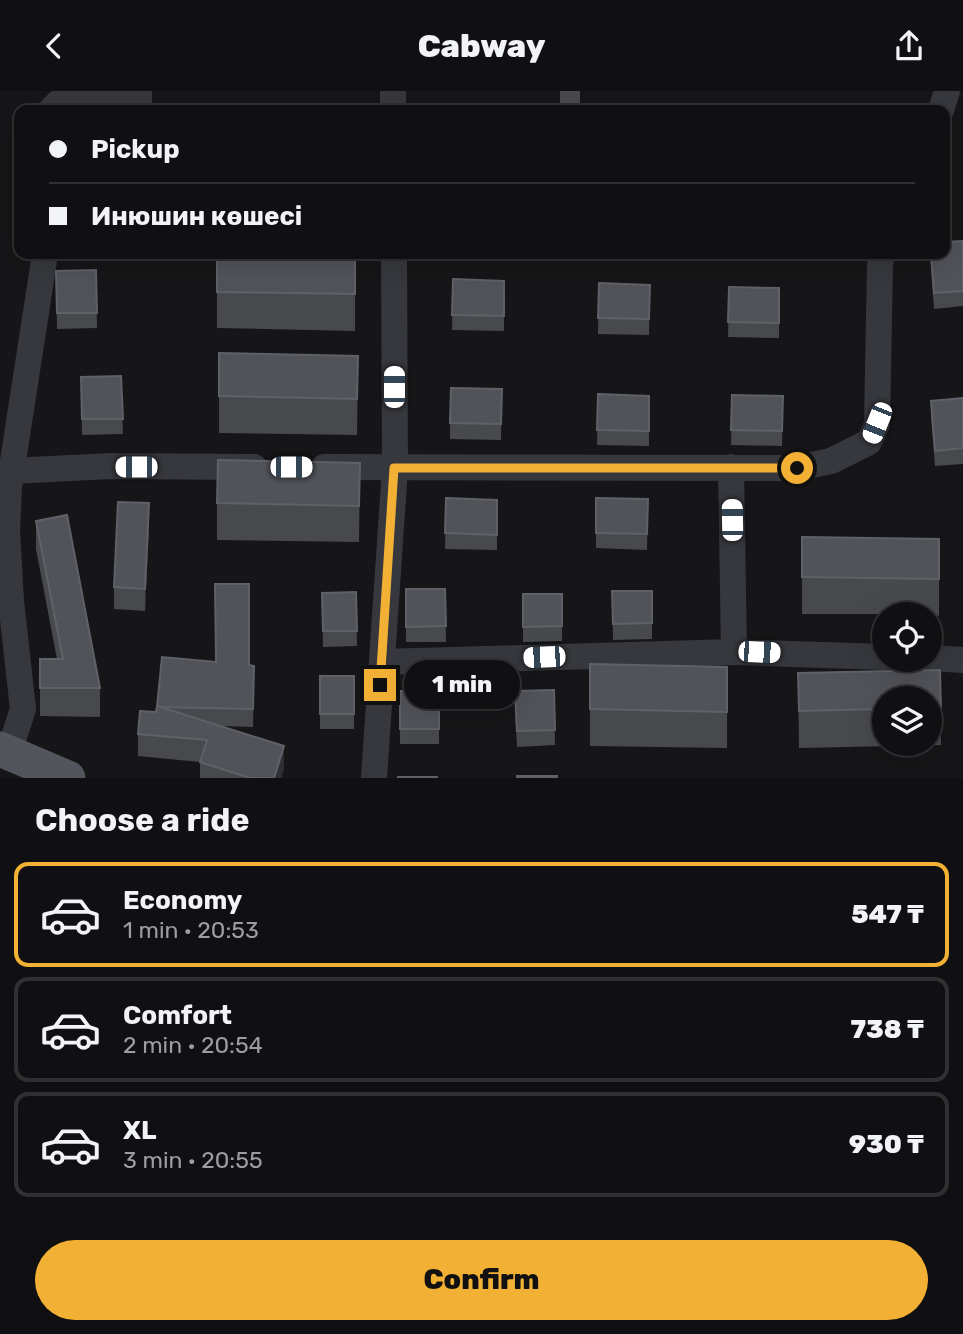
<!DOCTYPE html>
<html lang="en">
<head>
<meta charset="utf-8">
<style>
  :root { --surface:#101012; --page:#1e1e20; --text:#f1f3f6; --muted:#9c9d9f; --line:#303032; --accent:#f2b134 }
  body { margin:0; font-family:Rubik,sans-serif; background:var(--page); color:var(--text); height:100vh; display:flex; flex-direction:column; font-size:26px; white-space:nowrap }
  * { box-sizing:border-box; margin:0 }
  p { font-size:23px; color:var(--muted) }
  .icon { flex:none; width:38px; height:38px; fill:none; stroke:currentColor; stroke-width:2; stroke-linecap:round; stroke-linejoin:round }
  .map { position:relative; height:687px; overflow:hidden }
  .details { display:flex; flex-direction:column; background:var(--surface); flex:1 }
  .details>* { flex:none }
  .hud { position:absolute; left:14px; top:14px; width:936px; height:154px; border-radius:14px; box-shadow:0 7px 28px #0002,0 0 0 2px var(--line); display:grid; align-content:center; height:154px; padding:0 35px; background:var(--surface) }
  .controls { position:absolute; left:872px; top:511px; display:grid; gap:14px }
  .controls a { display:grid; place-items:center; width:70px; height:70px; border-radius:50%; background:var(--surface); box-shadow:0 7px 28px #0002,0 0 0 2px var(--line); font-size:35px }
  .end { position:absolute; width:32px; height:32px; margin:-16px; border:9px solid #f2b134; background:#111; box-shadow:0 0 0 4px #111 }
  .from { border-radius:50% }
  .bubble { position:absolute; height:49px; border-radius:24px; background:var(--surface); box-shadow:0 7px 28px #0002,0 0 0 2px var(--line); font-size:23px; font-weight:800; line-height:49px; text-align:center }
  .car { position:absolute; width:21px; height:42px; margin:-21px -10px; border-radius:9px; box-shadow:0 0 5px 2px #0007; background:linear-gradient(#fff 24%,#345 0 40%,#fff 0 76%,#345 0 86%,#fff 0) }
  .hud b { display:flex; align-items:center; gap:24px; height:66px; font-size:26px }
  .hud b+b { border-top:2px solid var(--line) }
  .hud i { width:18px; height:18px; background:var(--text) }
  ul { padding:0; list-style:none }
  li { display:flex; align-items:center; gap:21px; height:105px; margin:0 14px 10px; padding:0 21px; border:4px solid var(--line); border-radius:14px }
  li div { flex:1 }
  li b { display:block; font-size:26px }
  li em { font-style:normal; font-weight:800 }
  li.on { border-color:var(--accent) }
  li>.icon { width:63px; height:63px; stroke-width:1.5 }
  h2 { padding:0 35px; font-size:32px; line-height:84px }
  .action { display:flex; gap:14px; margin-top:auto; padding:14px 35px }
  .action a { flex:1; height:80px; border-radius:42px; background:var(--accent); color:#111; font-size:28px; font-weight:800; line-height:80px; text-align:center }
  header { display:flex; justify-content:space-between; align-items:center; height:91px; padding:0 35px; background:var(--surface); font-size:32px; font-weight:800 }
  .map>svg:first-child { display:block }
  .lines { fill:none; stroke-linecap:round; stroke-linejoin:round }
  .minor { stroke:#37383d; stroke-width:26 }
  .major { stroke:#53555c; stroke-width:35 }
  .wall { fill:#47494d; fill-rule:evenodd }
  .shaded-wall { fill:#2f3033 }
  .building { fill:#525359; stroke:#5f6168; stroke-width:2 }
  .route { stroke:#f2b134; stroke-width:9 }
</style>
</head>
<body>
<header><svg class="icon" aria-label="back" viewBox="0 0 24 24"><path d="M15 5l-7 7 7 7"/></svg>Cabway<svg class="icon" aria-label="share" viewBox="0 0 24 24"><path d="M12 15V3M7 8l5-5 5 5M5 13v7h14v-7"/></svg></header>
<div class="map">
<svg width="963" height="687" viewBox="0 0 963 687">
  <rect width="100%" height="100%" fill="#161618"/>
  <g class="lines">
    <g class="minor">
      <path d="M 393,0 L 393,19"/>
      <path d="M 51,19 L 59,11 L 139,12 L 139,0"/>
      <path d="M 941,19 L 947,0"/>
      <path d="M 324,376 L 797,377 L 831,370 L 869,351 L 877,333 L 880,174 L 882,163"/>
      <path d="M 731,376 L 734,561"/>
      <path d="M 11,380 L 110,375 L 254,376"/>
      <path d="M 929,567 L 963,569"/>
      <path d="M 382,571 L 734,561 L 884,566"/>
      <path d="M 9,661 L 23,618 L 11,510 L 7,440 L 9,396 L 45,163"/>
      <path d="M 374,687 L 395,377 L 394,163"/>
    </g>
    <path class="major" d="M 0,658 L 68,687"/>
  </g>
  <g class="wall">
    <path d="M 560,0 L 580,0 L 580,16 L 560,15 Z"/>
    <path d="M 963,150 L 963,215 L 934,218 L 930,163 L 945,163 Z"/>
    <path d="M 217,163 L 355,163 L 355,240 L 217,237 Z"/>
    <path d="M 96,179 L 97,237 L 57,238 L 56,180 Z"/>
    <path d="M 453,188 L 504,190 L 504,240 L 452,239 Z"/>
    <path d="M 599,192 L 650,194 L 649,244 L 598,243 Z"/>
    <path d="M 729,196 L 779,197 L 779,247 L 728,246 Z"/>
    <path d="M 219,262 L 358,265 L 357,344 L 219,342 Z"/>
    <path d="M 121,285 L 123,343 L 82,344 L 81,286 Z"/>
    <path d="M 502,298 L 501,349 L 450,348 L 450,332 Z"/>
    <path d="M 598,303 L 649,305 L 649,355 L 597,354 Z"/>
    <path d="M 732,304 L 783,305 L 782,355 L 731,354 Z"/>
    <path d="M 963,307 L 963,373 L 935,375 L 931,325 L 931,310 Z"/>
    <path d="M 360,372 L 359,451 L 217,449 L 217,412 Z"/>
    <path d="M 446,407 L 497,409 L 497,459 L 445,458 Z"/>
    <path d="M 596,407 L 648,408 L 647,459 L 596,457 Z"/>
    <path d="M 36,430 L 100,597 L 100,626 L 40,625 L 40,568 L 57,568 L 36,458 Z"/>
    <path d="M 149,435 L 145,520 L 114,518 L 114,496 Z"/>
    <path d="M 802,446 L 939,448 L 939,525 L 929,524 L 929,523 L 802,523 Z"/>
    <path d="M 406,498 L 445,498 L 446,551 L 406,551 Z"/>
    <path d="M 612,500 L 652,500 L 652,548 L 613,549 Z"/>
    <path d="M 356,501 L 357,555 L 323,556 L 322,502 Z"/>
    <path d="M 523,503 L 562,503 L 562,550 L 523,551 Z"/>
    <path d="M 216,571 L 254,575 L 253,636 L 221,635 L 284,677 L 281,687 L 200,687 L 200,671 L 138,665 L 138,643 L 156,621 Z"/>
    <path d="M 590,573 L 727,576 L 727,657 L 590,655 Z"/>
    <path d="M 940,579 L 941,654 L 799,657 L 798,582 ZM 884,607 L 929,607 L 929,653 L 884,653 Z"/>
    <rect x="320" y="585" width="34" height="53"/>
    <path d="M 554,599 L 555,654 L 517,656 L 515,616 Z"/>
    <rect x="400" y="600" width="39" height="53"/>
  </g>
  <g class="shaded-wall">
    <path d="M 149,412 L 149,435 L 145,520 L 145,498 Z"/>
    <path d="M 284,655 L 284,677 L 281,687 L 274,687 Z"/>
  </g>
  <g class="building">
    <path d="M 963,150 L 963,200 L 934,202 L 931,163 L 945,163 L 945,151 Z"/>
    <path d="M 217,163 L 355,163 L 355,203 L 217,201 Z"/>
    <path d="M 96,179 L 97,222 L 57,222 L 56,180 Z"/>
    <path d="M 453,188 L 504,190 L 504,225 L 452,224 Z"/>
    <path d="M 599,192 L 650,194 L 649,228 L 598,227 Z"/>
    <path d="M 729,196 L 779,197 L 779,232 L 728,231 Z"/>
    <path d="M 219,262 L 358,265 L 357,308 L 219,305 Z"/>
    <path d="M 121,285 L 123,328 L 82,328 L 81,286 Z"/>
    <path d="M 451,297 L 502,298 L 501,333 L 450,332 Z"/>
    <path d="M 598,303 L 649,305 L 649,340 L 597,339 Z"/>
    <path d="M 732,304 L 783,305 L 782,340 L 731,339 Z"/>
    <path d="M 963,307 L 963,357 L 935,360 L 931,310 Z"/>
    <path d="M 218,369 L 360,372 L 359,415 L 217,412 Z"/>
    <path d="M 446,407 L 497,409 L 497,444 L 445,442 Z"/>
    <path d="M 596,407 L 648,408 L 647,443 L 596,442 Z"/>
    <path d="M 118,411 L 149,412 L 145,498 L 114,496 Z"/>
    <path d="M 67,424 L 100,597 L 40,597 L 40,568 L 63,568 L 36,430 Z"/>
    <path d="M 802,446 L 939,448 L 939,488 L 802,486 Z"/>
    <path d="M 215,493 L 249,493 L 249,574 L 254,575 L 253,618 L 157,616 L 162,566 L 216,571 Z"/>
    <path d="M 406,498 L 445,498 L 446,535 L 406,536 Z"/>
    <path d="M 612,500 L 652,500 L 652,532 L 613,533 Z"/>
    <path d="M 356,501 L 357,540 L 323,540 L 322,502 Z"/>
    <path d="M 523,503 L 562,503 L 562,535 L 523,536 Z"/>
    <path d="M 590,573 L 727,576 L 727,621 L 590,618 Z"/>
    <path d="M 940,579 L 941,617 L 929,617 L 929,607 L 884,607 L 884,618 L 799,620 L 798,582 Z"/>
    <rect x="320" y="585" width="34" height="38"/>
    <path d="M 554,599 L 555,639 L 517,640 L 515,600 Z"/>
    <rect x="400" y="600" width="39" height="38"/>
    <path d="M 157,615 L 284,655 L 274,687 L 250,687 L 200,671 L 207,649 L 138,643 L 140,620 L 156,621 Z"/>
    <rect x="517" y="685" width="40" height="2"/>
    <path d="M 397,686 L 437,686 L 437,687 Z"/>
  </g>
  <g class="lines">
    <path class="route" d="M 380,594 L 394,377 L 797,377"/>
  </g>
</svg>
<div class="controls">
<a><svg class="icon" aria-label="locate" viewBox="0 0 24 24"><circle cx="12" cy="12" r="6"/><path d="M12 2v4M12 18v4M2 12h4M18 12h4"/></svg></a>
<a><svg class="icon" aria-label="layers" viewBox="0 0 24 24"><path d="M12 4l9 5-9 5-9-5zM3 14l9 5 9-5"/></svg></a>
</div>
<i class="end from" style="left:797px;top:377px"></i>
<i class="end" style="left:380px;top:594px"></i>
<div class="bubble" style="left:404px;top:569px;width:116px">1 min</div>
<i class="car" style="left:394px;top:296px;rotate:0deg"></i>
<i class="car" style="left:877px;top:332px;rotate:202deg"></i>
<i class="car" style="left:136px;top:376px;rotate:270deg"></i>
<i class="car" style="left:291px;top:376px;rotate:90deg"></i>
<i class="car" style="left:732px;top:429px;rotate:359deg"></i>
<i class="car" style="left:759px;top:561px;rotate:92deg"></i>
<i class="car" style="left:544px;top:566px;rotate:268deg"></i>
<div class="hud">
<b><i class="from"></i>Pickup</b>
<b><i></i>Инюшин көшесі</b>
</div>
</div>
<section class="details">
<h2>Choose a ride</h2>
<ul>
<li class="on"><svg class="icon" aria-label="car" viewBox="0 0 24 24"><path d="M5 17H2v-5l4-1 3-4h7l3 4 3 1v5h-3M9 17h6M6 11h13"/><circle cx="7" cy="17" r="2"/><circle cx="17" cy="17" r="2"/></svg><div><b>Economy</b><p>1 min · 20:53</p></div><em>547 ₸</em></li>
<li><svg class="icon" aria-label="car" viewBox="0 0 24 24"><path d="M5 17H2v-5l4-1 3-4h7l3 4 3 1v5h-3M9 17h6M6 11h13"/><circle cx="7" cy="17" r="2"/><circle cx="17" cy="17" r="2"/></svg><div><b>Comfort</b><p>2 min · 20:54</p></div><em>738 ₸</em></li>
<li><svg class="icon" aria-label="car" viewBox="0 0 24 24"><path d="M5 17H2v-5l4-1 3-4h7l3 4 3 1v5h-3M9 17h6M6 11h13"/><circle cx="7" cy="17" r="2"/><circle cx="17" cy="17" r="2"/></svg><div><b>XL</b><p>3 min · 20:55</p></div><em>930 ₸</em></li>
</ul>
<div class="action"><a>Confirm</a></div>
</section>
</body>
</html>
